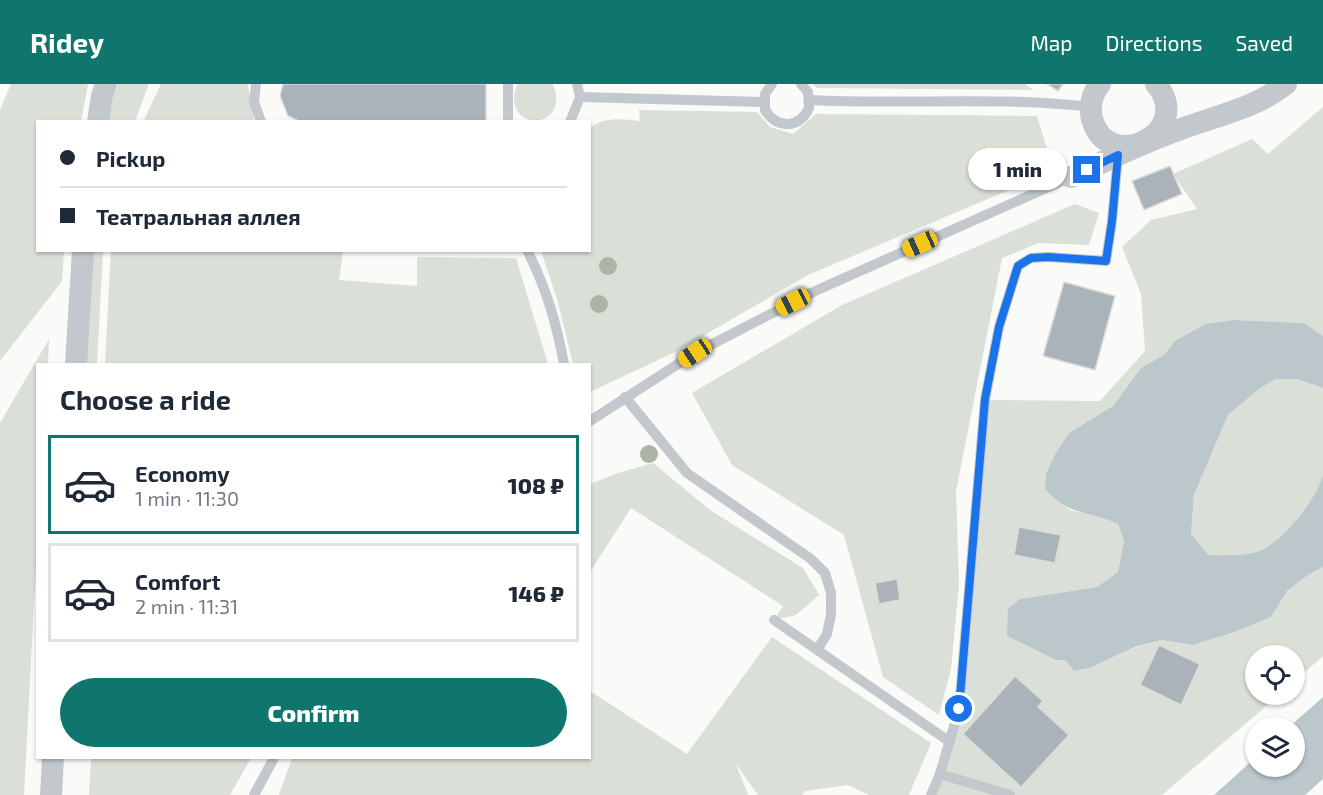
<!DOCTYPE html>
<html lang="en">
<head>
<meta charset="utf-8">
<style>
  :root { --surface:#fff; --page:#f2f2f3; --text:#1f2937; --muted:#747a83; --line:#e0e1e3; --accent:#0f766e }
  body { margin:0; font-family:"Exo 2",sans-serif; background:var(--page); color:var(--text); height:100vh; display:flex; flex-direction:column; font-size:22px; white-space:nowrap }
  * { box-sizing:border-box; margin:0 }
  p { font-size:20px; color:var(--muted) }
  .icon { flex:none; width:33px; height:33px; fill:none; stroke:currentColor; stroke-width:2; stroke-linecap:round; stroke-linejoin:round }
  .map { position:relative; flex:1; overflow:hidden }
  .panel { position:absolute; left:36px; top:279px; width:555px; height:396px; display:flex; flex-direction:column; background:var(--surface); border-radius:0px; box-shadow:0 2px 4px #0004 }
  .panel>* { flex:none }
  .banner { position:absolute; left:36px; top:36px; width:555px; height:132px; border-radius:0px; box-shadow:0 2px 4px #0004; display:grid; align-content:center; height:132px; padding:0 24px; background:var(--surface) }
  .fabs { position:absolute; left:1245px; top:561px; display:grid; gap:12px }
  .fabs a { display:grid; place-items:center; width:60px; height:60px; border-radius:50%; background:var(--surface); box-shadow:0 2px 4px #0004; font-size:30px }
  .end { position:absolute; width:27px; height:27px; margin:-14px; border:8px solid #1a73e8; background:#fff; box-shadow:0 0 0 3px #fff }
  .from { border-radius:50% }
  .bubble { position:absolute; height:42px; border-radius:21px; background:var(--surface); box-shadow:0 2px 4px #0004; font-size:20px; font-weight:800; line-height:42px; text-align:center }
  .car { position:absolute; width:18px; height:36px; margin:-18px -9px; border-radius:8px; box-shadow:0 0 4px 2px #0007; background:linear-gradient(#f5c518 24%,#345 0 40%,#f5c518 0 76%,#345 0 86%,#f5c518 0) }
  .banner b { display:flex; align-items:center; gap:21px; height:57px; font-size:22px }
  .banner b+b { border-top:2px solid var(--line) }
  .banner i { width:15px; height:15px; background:var(--text) }
  ul { padding:0; list-style:none }
  li { display:flex; align-items:center; gap:18px; height:99px; margin:0 12px 9px; padding:0 12px; border:3px solid var(--line); border-radius:0px }
  li div { flex:1 }
  li b { display:block; font-size:22px }
  li em { font-style:normal; font-weight:800 }
  li.on { border-color:var(--accent) }
  li>.icon { width:54px; height:54px; stroke-width:1.5 }
  h2 { padding:0 24px; font-size:27px; line-height:72px }
  .cta { display:flex; gap:12px; margin-top:auto; padding:12px 24px }
  .cta a { flex:1; height:69px; border-radius:36px; background:var(--accent); color:#fff; font-size:24px; font-weight:800; line-height:69px; text-align:center }
  header { display:flex; align-items:center; gap:36px; box-sizing:border-box; height:84px; padding:0 30px; background:var(--accent); color:#fff }
  header strong { font-size:28px }
  nav { display:flex; gap:33px; margin-inline-start:auto; font-size:21px }
  .map>svg:first-child { display:block }
  .green { fill:#dadfd7 }
  .water { fill:#bbc7cb }
  .building { fill:#aab3b9; stroke:#dcdcda; stroke-width:1.5 }
  .lines { fill:none; stroke-linecap:round; stroke-linejoin:round }
  .service { stroke:#c3c8cc; stroke-width:10 }
  .minor { stroke:#c3c8cc; stroke-width:22 }
  .tree { fill:#aab4a7 }
  .route { stroke:#1a73e8; stroke-width:8 }
</style>
</head>
<body>
<header>
<strong>Ridey</strong>
<nav><a>Map</a><a>Directions</a><a>Saved</a></nav>
</header>
<div class="map">
<svg width="1323" height="711" viewBox="0 0 1323 711">
  <rect width="100%" height="100%" fill="#fafaf8"/>
  <g class="green">
    <path d="M 11,0 L 88,0 L 81,37 L 38,38 L 38,166 L 64,167 L 62,197 L 0,277 L 0,26 Z"/>
    <path d="M 118,0 L 149,0 L 135,37 L 108,38 L 113,14 Z"/>
    <path d="M 161,0 L 248,0 L 254,37 L 143,38 Z"/>
    <path d="M 518,0 L 552,0 C 561,13 556,34 538,36 C 516,39 509,15 518,0 Z"/>
    <path d="M 812,0 L 1025,0 L 1033,6 L 817,4 Z"/>
    <path d="M 1323,23 L 1323,252 L 1304,239 L 1235,236 L 1175,257 L 1164,271 L 1141,284 L 1113,322 L 1069,349 L 1055,370 L 1046,390 L 1045,405 L 1070,426 L 1102,433 L 1118,440 L 1124,457 L 1118,488 L 1097,503 L 1020,515 L 1007,552 L 1056,576 L 1065,576 L 1074,587 L 1090,584 L 1138,562 L 1162,556 L 1193,561 L 1232,549 L 1271,533 L 1287,507 L 1308,491 L 1323,483 L 1323,572 L 1295,597 L 1294,572 L 1256,572 L 1256,610 L 1279,611 L 1162,711 L 931,711 L 959,625 L 985,316 L 1100,317 L 1145,267 L 1141,210 L 1122,163 L 1151,136 L 1197,125 L 1173,90 L 1252,55 L 1268,70 Z"/>
    <path d="M 639,26 L 757,28 L 770,43 L 793,50 L 816,30 L 1037,32 L 1054,87 L 808,191 L 675,268 L 590,308 L 590,280 L 573,280 L 558,218 L 541,167 L 590,166 L 590,45 C 601,32 624,35 640,37 Z"/>
    <path d="M 1075,120 L 1099,129 L 1089,161 L 1039,159 L 1002,174 L 956,407 L 959,500 L 951,585 L 939,631 L 883,593 L 844,451 L 732,381 L 692,309 L 842,221 Z"/>
    <path d="M 111,166 L 343,167 L 339,196 L 417,202 L 417,173 L 516,174 L 548,280 L 105,280 Z"/>
    <path d="M 91,167 L 103,167 L 97,280 L 85,280 Z"/>
    <path d="M 49,255 L 48,280 L 38,280 L 37,463 L 24,711 L 0,711 L 0,339 Z"/>
    <path d="M 1276,295 L 1297,295 L 1323,304 L 1323,390 C 1318,413 1288,450 1267,463 C 1252,473 1225,471 1207,471 L 1191,450 L 1194,411 L 1228,331 L 1259,305 Z"/>
    <path d="M 653,379 L 710,426 L 803,484 L 819,511 L 796,531 L 774,536 L 783,522 L 631,424 L 590,488 L 590,400 L 618,389 Z"/>
    <path d="M 772,553 L 931,659 L 909,711 L 869,711 L 848,701 L 805,707 L 802,711 L 758,711 L 736,680 L 748,711 L 279,711 L 292,674 L 590,674 L 590,607 L 687,670 Z"/>
    <path d="M 91,674 L 251,674 L 230,711 L 89,711 Z"/>
  </g>
  <g class="water">
    <path d="M 1235,236 L 1304,239 L 1323,252 L 1323,304 L 1297,295 L 1276,295 L 1259,305 L 1228,331 L 1194,411 L 1191,450 L 1208,471 C 1225,471 1252,473 1267,463 C 1288,450 1318,413 1323,390 L 1323,483 L 1308,491 L 1287,507 L 1271,533 L 1232,549 L 1193,561 L 1162,556 L 1137,562 L 1090,584 L 1074,587 L 1065,576 L 1056,576 L 1007,552 L 1008,525 L 1020,515 L 1097,503 L 1118,488 L 1124,457 L 1118,440 C 1088,426 1070,433 1045,405 L 1046,390 L 1055,370 L 1069,349 L 1113,322 L 1141,284 L 1164,271 L 1175,257 L 1206,240 Z"/>
    <path d="M 1323,613 L 1323,695 L 1305,711 L 1214,711 L 1255,674 L 1256,682 L 1294,682 L 1294,644 L 1289,643 Z"/>
  </g>
  <g class="building">
    <path d="M 283,0 L 486,0 L 486,38 L 301,38 L 288,32 L 280,12 Z"/>
    <path d="M 1047,0 L 1063,0 L 1058,7 Z"/>
    <path d="M 1170,82 L 1182,110 L 1144,126 L 1132,97 Z"/>
    <path d="M 1064,198 L 1115,212 L 1095,286 L 1043,272 Z"/>
    <path d="M 1019,443 L 1061,451 L 1055,479 L 1014,471 Z"/>
    <path d="M 897,495 L 900,516 L 879,520 L 875,499 Z"/>
    <path d="M 1159,561 L 1200,580 L 1181,621 L 1140,601 Z"/>
    <path d="M 1015,592 L 1043,617 L 1038,623 L 1069,651 L 1021,703 L 963,650 Z"/>
  </g>
  <g class="lines">
    <g class="service">
      <path d="M 256,0 L 254,18 L 261,38"/>
      <path d="M 772,0 L 765,10 L 765,26 C 777,45 799,45 809,24 L 808,8 L 801,0"/>
      <path d="M 580,13 L 763,18"/>
      <path d="M 810,16 C 903,21 998,12 1091,23"/>
      <path d="M 508,38 L 508,0"/>
      <path d="M 570,38 L 580,13 L 577,0"/>
      <path d="M 527,166 C 547,206 556,238 564,280"/>
      <path d="M 625,313 L 687,389 L 811,475 L 825,489 L 831,509 L 831,530 L 827,550 L 817,566"/>
      <path d="M 590,337 L 695,269 L 813,208 L 1071,93"/>
      <path d="M 774,536 L 950,658"/>
      <path d="M 940,690 L 1010,711"/>
      <path d="M 254,711 L 274,674"/>
      <path d="M 931,711 L 940,690 L 959,625 L 985,316 L 999,243 L 1018,182 L 1031,174 L 1048,173 L 1106,177 L 1112,137 L 1118,71"/>
    </g>
    <g class="minor">
      <path d="M 1100,0 C 1092,9 1089,23 1092,35 C 1108,92 1196,48 1156,0"/>
      <path d="M 98,38 L 102,12 L 106,0"/>
      <path d="M 1071,93 C 1107,76 1143,58 1181,45 C 1216,32 1256,24 1286,0"/>
      <path d="M 76,280 L 83,166"/>
      <path d="M 51,711 L 53,674"/>
    </g>
  </g>
  <g class="tree">
    <circle cx="608" cy="182" r="9"/>
    <circle cx="599" cy="220" r="9"/>
    <circle cx="649" cy="370" r="9"/>
  </g>
  <g class="lines">
    <path class="route" d="M 959,625 L 985,315 L 999,243 L 1018,182 L 1031,174 L 1048,173 L 1106,177 L 1112,137 L 1118,71 L 1087,86"/>
  </g>
</svg>
<div class="fabs">
<a><svg class="icon" aria-label="locate" viewBox="0 0 24 24"><circle cx="12" cy="12" r="6"/><path d="M12 2v4M12 18v4M2 12h4M18 12h4"/></svg></a>
<a><svg class="icon" aria-label="layers" viewBox="0 0 24 24"><path d="M12 4l9 5-9 5-9-5zM3 14l9 5 9-5"/></svg></a>
</div>
<i class="end from" style="left:959px;top:625px"></i>
<i class="end" style="left:1087px;top:86px"></i>
<div class="bubble" style="left:968px;top:64px;width:99px">1 min</div>
<i class="car" style="left:920px;top:160px;rotate:246deg"></i>
<i class="car" style="left:793px;top:218px;rotate:243deg"></i>
<i class="car" style="left:695px;top:269px;rotate:237deg"></i>
<div class="banner">
<b><i class="from"></i>Pickup</b>
<b><i></i>Театральная аллея</b>
</div>
<section class="panel">
<h2>Choose a ride</h2>
<ul>
<li class="on"><svg class="icon" aria-label="car" viewBox="0 0 24 24"><path d="M5 17H2v-5l4-1 3-4h7l3 4 3 1v5h-3M9 17h6M6 11h13"/><circle cx="7" cy="17" r="2"/><circle cx="17" cy="17" r="2"/></svg><div><b>Economy</b><p>1 min · 11:30</p></div><em>108 ₽</em></li>
<li><svg class="icon" aria-label="car" viewBox="0 0 24 24"><path d="M5 17H2v-5l4-1 3-4h7l3 4 3 1v5h-3M9 17h6M6 11h13"/><circle cx="7" cy="17" r="2"/><circle cx="17" cy="17" r="2"/></svg><div><b>Comfort</b><p>2 min · 11:31</p></div><em>146 ₽</em></li>
</ul>
<div class="cta"><a>Confirm</a></div>
</section>
</div>
</body>
</html>
